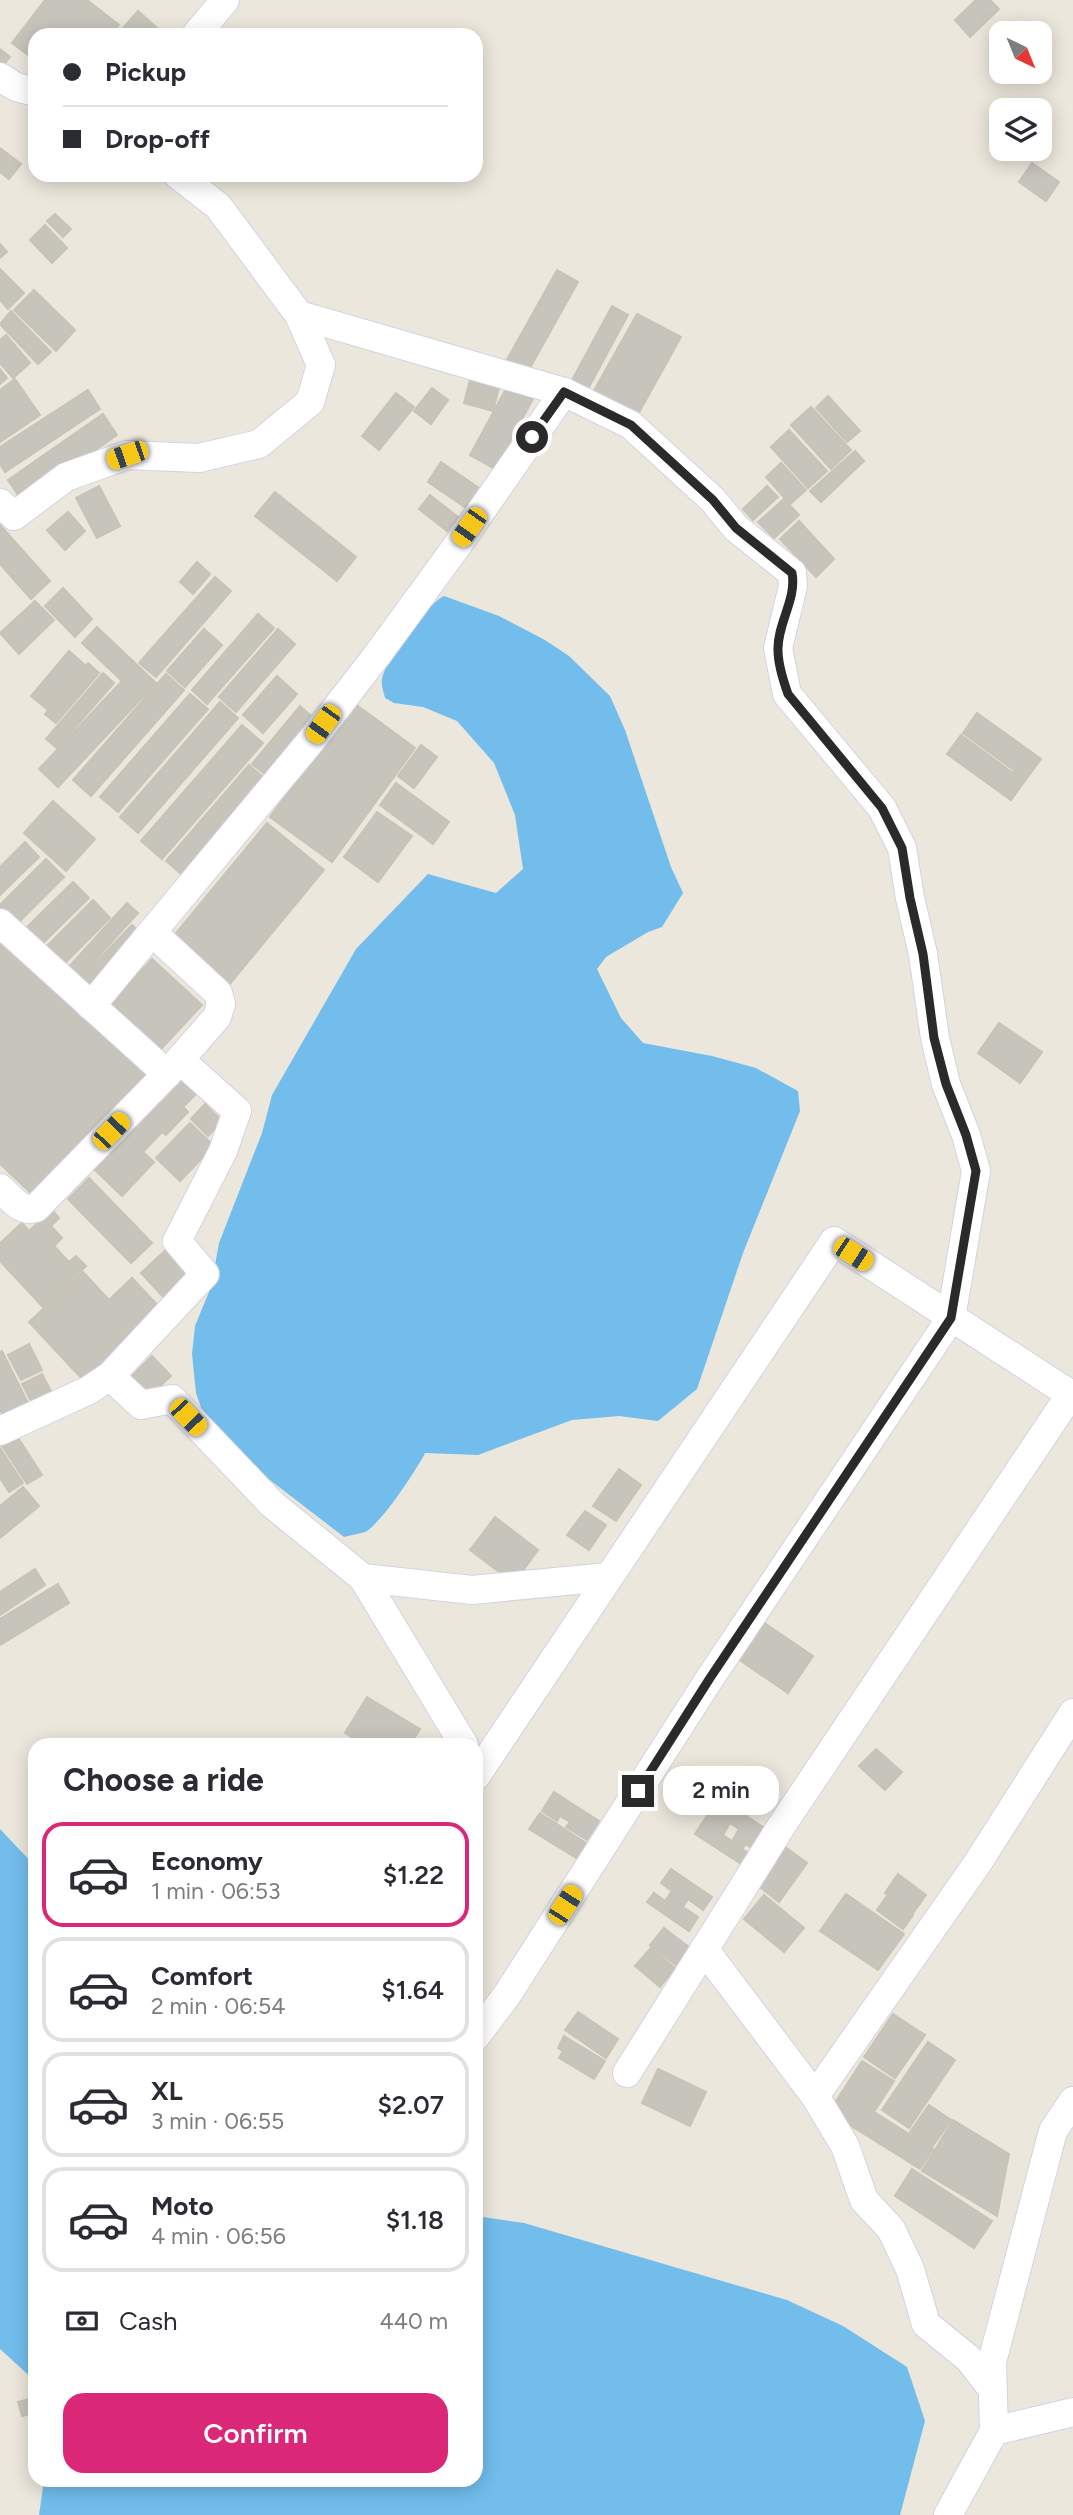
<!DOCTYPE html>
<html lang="en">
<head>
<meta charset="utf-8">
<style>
  :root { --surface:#fff; --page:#f7f7f7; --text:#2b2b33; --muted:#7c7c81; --line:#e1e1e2; --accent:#db2777 }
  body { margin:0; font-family:Figtree,sans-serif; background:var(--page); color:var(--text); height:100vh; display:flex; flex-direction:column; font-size:26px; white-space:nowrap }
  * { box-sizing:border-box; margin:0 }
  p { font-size:23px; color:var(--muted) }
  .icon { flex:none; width:38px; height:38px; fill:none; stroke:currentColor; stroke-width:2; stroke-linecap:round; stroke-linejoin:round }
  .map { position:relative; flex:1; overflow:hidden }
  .details { position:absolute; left:28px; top:1738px; width:455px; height:749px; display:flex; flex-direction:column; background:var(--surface); border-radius:21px; box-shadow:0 4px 18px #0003 }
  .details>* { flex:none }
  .top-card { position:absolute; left:28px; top:28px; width:455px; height:154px; border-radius:21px; box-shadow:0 4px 18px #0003; display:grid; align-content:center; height:154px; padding:0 35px; background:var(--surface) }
  .needle { width:46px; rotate:137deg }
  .tools { position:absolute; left:989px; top:21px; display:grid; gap:14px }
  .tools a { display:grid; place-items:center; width:63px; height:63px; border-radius:14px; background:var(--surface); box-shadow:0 4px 18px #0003; font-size:35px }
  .end { position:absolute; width:32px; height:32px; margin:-16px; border:9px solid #2a2a2a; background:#fff; box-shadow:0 0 0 4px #fff }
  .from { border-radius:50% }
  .bubble { position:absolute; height:49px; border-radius:21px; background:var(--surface); box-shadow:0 4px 18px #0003; font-size:23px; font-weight:600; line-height:49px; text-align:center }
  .car { position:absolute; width:21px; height:42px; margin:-21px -10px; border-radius:9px; box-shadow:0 0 5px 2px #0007; background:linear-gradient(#f5c518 24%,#345 0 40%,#f5c518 0 76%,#345 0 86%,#f5c518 0) }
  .top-card b { display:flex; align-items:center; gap:24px; height:66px; font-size:26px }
  .top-card b+b { border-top:2px solid var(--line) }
  .top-card i { width:18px; height:18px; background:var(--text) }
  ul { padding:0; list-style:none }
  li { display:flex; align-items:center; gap:21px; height:105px; margin:0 14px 10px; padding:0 21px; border:4px solid var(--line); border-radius:21px }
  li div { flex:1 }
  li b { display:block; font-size:26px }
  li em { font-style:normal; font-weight:600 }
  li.active { border-color:var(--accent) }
  li>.icon { width:63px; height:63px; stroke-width:1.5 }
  h2 { padding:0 35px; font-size:32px; line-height:84px }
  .pay { display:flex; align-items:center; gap:18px; height:77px; padding:0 35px; font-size:26px }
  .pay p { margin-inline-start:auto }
  .action { display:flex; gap:14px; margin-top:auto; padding:14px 35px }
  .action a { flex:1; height:80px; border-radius:21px; background:var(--accent); color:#fff; font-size:28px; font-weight:600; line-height:80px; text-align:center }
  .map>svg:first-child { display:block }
  .water { fill:#72bdec }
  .building { fill:#c7c4bc; stroke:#c7c3b6; stroke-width:2; fill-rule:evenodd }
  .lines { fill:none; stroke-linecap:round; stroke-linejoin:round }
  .minor-casing { stroke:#d2d3e2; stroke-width:30 }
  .minor { stroke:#fff; stroke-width:28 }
  .route { stroke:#2a2a2a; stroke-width:9 }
</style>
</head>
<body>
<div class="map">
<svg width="1073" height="2515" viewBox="0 0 1073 2515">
  <rect width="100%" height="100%" fill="#ece7dc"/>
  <g class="water">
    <path d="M 444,596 L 499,616 L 545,640 L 569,656 L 610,696 L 625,730 L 671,867 L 683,893 L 662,927 L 648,932 L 606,957 L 597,969 L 621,1018 L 643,1043 L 712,1056 L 756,1068 L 798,1091 L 800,1111 L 743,1253 L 697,1389 L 658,1421 L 619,1416 L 572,1420 L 478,1455 L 425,1453 C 417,1469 381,1524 365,1532 C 359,1534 350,1535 344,1537 L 244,1460 L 206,1422 L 196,1393 L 192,1354 L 195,1326 L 211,1287 L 219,1243 L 262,1133 L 272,1095 L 356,949 L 428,874 L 496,893 L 523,869 L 515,815 L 494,763 L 457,721 L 423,707 L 394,703 L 385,698 C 384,693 381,686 382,681 C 382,664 428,603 444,596 Z"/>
    <path d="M 0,1829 L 35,1866 L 35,2381 L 0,2349 Z"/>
    <path d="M 476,2216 L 524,2223 L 787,2300 L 843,2326 L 907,2367 L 925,2421 L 900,2515 L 39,2515 L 44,2480 L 476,2480 Z"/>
  </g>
  <g class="building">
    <path d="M 45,0 L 87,0 L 119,25 L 111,35 L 35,35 L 35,60 L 12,43 Z"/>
    <path d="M 976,0 L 990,0 L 999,9 L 970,37 L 955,20 Z"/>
    <path d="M 138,11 L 165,35 L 117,35 Z"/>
    <path d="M 0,49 L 10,57 L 1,68 L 0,67 Z"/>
    <path d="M 0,148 L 21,164 L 9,179 L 0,172 Z"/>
    <path d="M 1032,163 L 1059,182 L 1046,201 L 1019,182 Z"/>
    <path d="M 55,214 L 71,229 L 63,237 L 47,221 Z"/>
    <path d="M 45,225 L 67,248 L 52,263 L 30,240 Z"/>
    <path d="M 0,244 L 7,252 L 0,258 Z"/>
    <path d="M 0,269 L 24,293 L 8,309 L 0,300 Z"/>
    <path d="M 557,270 L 578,282 L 525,377 L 504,365 Z"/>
    <path d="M 34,290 L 75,330 L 56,351 L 14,310 Z"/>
    <path d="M 612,306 L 628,315 L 588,389 L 572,380 Z"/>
    <path d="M 11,311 L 51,352 L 38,364 L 0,324 Z"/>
    <path d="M 637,314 L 681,337 L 636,418 L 592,394 Z"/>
    <path d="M 6,335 L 30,363 L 13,378 L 0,363 L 0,340 Z"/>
    <path d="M 0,369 L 7,378 L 0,384 Z"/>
    <path d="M 15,379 L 40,415 L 0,442 L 0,390 Z"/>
    <path d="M 470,380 L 499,388 L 493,411 L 464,403 Z"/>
    <path d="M 508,385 L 533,399 L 495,469 L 470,455 Z"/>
    <path d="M 432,388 L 448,400 L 431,424 L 414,411 Z"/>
    <path d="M 88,390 L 100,409 L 5,472 L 0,464 L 0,447 Z"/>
    <path d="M 396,393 L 414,407 L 379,450 L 362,436 Z"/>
    <path d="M 828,396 L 860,431 L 847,442 L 816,408 Z"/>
    <path d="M 811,407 L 851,450 L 831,469 L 791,425 Z"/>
    <path d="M 103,414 L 117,435 L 22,501 L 8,480 Z"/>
    <path d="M 789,430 L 827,471 L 808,488 L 771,447 Z"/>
    <path d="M 855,451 L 864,461 L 821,502 L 810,491 Z"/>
    <path d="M 441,462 L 485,492 L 472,512 L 428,482 Z"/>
    <path d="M 781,463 L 806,490 L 790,504 L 766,477 Z"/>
    <path d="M 99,486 L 120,526 L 97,538 L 76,498 Z"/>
    <path d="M 767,486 L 778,497 L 753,520 L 743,509 Z"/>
    <path d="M 275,492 L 356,557 L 337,581 L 255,516 Z"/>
    <path d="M 430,495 L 458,517 L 447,531 L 419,509 Z"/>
    <path d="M 784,499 L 799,515 L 774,538 L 758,522 Z"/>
    <path d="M 68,512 L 85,531 L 65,550 L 47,530 Z"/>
    <path d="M 799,521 L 834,559 L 816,577 L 780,539 Z"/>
    <path d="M 0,525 L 50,581 L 31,599 L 0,564 Z"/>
    <path d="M 197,562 L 210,574 L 193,594 L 180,582 Z"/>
    <path d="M 215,577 L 231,591 L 156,677 L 139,663 Z"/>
    <path d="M 63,588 L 92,619 L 75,637 L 45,606 Z"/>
    <path d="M 35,601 L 54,620 L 19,654 L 0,633 Z"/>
    <path d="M 258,614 L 274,628 L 207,704 L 192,690 Z"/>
    <path d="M 97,627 L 156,683 L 58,787 L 39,769 L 122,681 L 82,643 Z"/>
    <path d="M 204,629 L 222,645 L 185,687 L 167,671 Z"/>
    <path d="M 278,629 L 295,644 L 236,712 L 219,697 Z"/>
    <path d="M 69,651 L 85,665 L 47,709 L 31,696 Z"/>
    <path d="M 88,663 L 99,673 L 56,723 L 45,714 Z"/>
    <path d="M 103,673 L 114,683 L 57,748 L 46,739 Z"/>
    <path d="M 166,674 L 184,690 L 91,796 L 73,780 Z"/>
    <path d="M 277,676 L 297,694 L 263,733 L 243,715 Z"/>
    <path d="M 190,694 L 208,709 L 118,812 L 100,797 Z"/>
    <path d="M 220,702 L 238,718 L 138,833 L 120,817 Z"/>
    <path d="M 354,703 L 415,748 L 332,862 L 270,817 Z"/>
    <path d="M 300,706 L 318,722 L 271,779 L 252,764 Z"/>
    <path d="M 977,713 L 1041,759 L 1011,800 L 947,754 L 961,735 L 1013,773 L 1015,771 L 963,733 Z"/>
    <path d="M 242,725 L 263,743 L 162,859 L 141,841 Z"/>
    <path d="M 421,745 L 437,757 L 414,788 L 398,776 Z"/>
    <path d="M 249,765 L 270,783 L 186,878 L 166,861 Z"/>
    <path d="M 396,783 L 449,822 L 433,844 L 380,805 Z"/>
    <path d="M 53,801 L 95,839 L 66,871 L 24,833 Z"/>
    <path d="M 377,812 L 412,836 L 378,882 L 344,857 Z"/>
    <path d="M 267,823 L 324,870 L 228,986 L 171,939 Z"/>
    <path d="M 25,842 L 39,857 L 0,895 L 0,867 Z"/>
    <path d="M 46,859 L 64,877 L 14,927 L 0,913 L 0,905 Z"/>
    <path d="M 73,882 L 89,898 L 41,945 L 25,929 Z"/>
    <path d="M 93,900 L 110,918 L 62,966 L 45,948 Z"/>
    <path d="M 127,903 L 138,913 L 78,979 L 67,969 Z"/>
    <path d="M 132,925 L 144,937 L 92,992 L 79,980 Z"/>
    <path d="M 0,937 L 146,1074 L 33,1195 L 0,1164 Z"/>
    <path d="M 152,959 L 202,1005 L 161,1049 L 111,1003 Z"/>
    <path d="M 999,1023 L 1042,1052 L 1020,1083 L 978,1053 Z"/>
    <path d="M 180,1079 L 196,1094 L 183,1107 L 188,1112 L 166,1135 L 162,1132 L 143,1152 L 154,1162 L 122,1196 L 94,1169 Z"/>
    <path d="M 205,1104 L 222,1121 L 208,1136 L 191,1119 Z"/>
    <path d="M 190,1123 L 214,1146 L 180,1181 L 156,1158 Z"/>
    <path d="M 89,1178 L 152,1243 L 131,1263 L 68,1199 Z"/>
    <path d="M 52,1210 L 59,1218 L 51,1226 L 62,1238 L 54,1246 L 69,1262 L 76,1256 L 86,1266 L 43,1307 L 0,1261 L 0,1243 L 22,1223 L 29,1231 Z"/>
    <path d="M 169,1247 L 196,1276 L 168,1302 L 141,1273 Z"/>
    <path d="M 83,1272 L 109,1300 L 132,1278 L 163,1311 L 86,1383 L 29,1322 Z"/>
    <path d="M 29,1344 L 42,1370 L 21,1380 L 8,1355 Z"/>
    <path d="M 2,1351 L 28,1403 L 3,1416 L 0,1409 L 0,1352 Z"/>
    <path d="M 152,1356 L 171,1376 L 145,1400 L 127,1381 Z"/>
    <path d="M 42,1374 L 52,1393 L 32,1403 L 22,1384 Z"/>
    <path d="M 15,1433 L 42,1475 L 27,1484 L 0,1443 Z"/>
    <path d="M 0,1448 L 23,1483 L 9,1492 L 0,1478 Z"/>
    <path d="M 619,1469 L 641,1485 L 616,1521 L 593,1506 Z"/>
    <path d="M 23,1487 L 39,1506 L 0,1538 L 0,1506 Z"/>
    <path d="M 585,1511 L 606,1525 L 589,1550 L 567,1535 Z"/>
    <path d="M 495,1517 L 538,1550 L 514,1583 L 470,1550 Z"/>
    <path d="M 35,1569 L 45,1585 L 0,1615 L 0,1592 Z"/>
    <path d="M 58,1584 L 69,1603 L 0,1645 L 0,1619 Z"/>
    <path d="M 763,1622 L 813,1656 L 788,1693 L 738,1659 Z"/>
    <path d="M 367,1697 L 420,1729 L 410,1745 L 365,1745 L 345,1733 Z"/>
    <path d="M 876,1749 L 902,1772 L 885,1790 L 859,1766 Z"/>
    <path d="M 554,1792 L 599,1821 L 587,1840 L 566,1827 L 570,1822 L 560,1816 L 557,1821 L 542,1811 Z"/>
    <path d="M 719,1798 L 766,1829 L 753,1849 L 746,1844 L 742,1849 L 750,1854 L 743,1865 L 695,1834 ZM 730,1823 L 739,1829 L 732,1841 L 723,1835 Z"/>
    <path d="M 540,1813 L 586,1843 L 576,1858 L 529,1829 Z"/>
    <path d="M 784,1846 L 807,1863 L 779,1902 L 756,1884 Z"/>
    <path d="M 671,1869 L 712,1897 L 703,1910 L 688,1899 L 683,1907 L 698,1917 L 689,1931 L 647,1902 L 654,1893 L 665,1901 L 672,1891 L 661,1883 Z"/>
    <path d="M 898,1874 L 926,1895 L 913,1913 L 885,1893 Z"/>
    <path d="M 846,1894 L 904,1934 L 878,1970 L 820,1931 Z"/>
    <path d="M 764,1895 L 804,1928 L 784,1952 L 744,1919 Z"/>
    <path d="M 887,1896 L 913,1915 L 903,1929 L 877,1910 Z"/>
    <path d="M 664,1928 L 690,1948 L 676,1965 L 650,1945 Z"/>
    <path d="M 651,1948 L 675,1968 L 660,1987 L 635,1966 Z"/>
    <path d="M 578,2012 L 618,2039 L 606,2058 L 565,2030 Z"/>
    <path d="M 893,2014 L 925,2035 L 895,2078 L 864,2057 Z"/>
    <path d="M 564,2036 L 605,2061 L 594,2079 L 559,2058 L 563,2051 L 558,2048 Z"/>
    <path d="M 928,2042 L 955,2060 L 909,2128 L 882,2110 Z"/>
    <path d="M 862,2061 L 894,2081 L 874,2112 L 933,2149 L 920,2169 L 829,2112 Z"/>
    <path d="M 658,2069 L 706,2092 L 690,2126 L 642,2103 Z"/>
    <path d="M 929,2105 L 951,2120 L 932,2147 L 910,2132 Z"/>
    <path d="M 953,2120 L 1009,2154 L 997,2216 L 922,2171 Z"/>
    <path d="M 912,2169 L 992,2221 L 974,2248 L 895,2196 Z"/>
    <path d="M 33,2398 L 35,2413 L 22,2416 L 18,2402 Z"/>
  </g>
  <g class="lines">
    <g class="minor-casing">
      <g id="minor">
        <path d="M 196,35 L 225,0"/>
        <path d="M 0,77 L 16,87 L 35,92"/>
        <path d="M 178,175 L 218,206 L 299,315 L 564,392"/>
        <path d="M 0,503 L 14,516 L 66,477 L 127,455 L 199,458 L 259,444 L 310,402 L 321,365 L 299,315"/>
        <path d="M 0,923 L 167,1074"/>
        <path d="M 91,1006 L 152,932"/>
        <path d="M 0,1188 C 11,1198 21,1213 36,1208 L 167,1074 L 217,1017 L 221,1004 L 218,993 L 152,932 L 310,742 L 378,654 L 454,550 L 564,392 L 631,425 L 713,500 L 736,528 L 792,573 L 793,586 L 778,648 L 787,694 L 882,808 L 902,848 L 910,898 L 923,954 L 935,1038 L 946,1084 L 966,1135 L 976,1171 L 951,1318 L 710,1678 L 507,1995 L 476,2036"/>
        <path d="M 110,1376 L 205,1274 L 177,1241 L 223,1151 L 237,1111 L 180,1060"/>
        <path d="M 0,1431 L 89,1390 L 110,1376 L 141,1405 L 172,1399 L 272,1504 L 363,1578 L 472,1590 L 608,1577"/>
        <path d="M 363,1578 L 464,1745"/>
        <path d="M 476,1776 L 834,1241 L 1073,1396"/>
        <path d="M 704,1949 L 815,2096 L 845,2146 L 864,2200 L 891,2229 L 910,2269 L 926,2324 L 969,2359 L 993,2390"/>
        <path d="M 627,2073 L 782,1825 L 1070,1395"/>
        <path d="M 815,2096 L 977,1864 L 1073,1713"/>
        <path d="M 994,2431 L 1073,2412"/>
        <path d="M 948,2515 L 994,2431 L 992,2362 L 1053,2131 L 1073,2101"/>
      </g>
    </g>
    <use href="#minor" class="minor"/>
  </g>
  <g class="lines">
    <path class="route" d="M 532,437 L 564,392 L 631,425 L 713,500 L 736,528 L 792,573 C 797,599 777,624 778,650 C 778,665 783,680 788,694 L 882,808 L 902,848 L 910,898 L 923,954 L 934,1038 L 946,1084 L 966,1135 L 976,1171 L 951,1318 L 710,1678 L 638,1791"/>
  </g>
</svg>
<div class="tools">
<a><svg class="needle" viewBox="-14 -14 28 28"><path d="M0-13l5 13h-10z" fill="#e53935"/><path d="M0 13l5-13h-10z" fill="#7c7c81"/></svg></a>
<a><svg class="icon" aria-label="layers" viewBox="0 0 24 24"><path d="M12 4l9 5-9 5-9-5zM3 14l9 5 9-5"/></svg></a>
</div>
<i class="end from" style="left:532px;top:437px"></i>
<i class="end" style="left:638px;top:1791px"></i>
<div class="bubble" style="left:663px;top:1766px;width:116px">2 min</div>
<i class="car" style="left:127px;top:455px;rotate:251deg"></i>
<i class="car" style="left:469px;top:527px;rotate:215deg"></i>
<i class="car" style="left:323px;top:724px;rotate:216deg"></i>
<i class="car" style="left:111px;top:1131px;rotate:44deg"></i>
<i class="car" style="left:853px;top:1254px;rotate:123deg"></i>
<i class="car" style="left:188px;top:1417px;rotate:136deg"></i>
<i class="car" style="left:565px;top:1905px;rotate:33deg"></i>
<div class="top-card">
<b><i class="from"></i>Pickup</b>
<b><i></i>Drop-off</b>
</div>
<section class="details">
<h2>Choose a ride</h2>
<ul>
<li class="active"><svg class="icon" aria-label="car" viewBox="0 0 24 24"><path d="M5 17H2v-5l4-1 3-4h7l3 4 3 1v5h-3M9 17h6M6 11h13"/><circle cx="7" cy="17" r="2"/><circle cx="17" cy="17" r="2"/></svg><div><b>Economy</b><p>1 min · 06:53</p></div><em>$1.22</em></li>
<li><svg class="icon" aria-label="car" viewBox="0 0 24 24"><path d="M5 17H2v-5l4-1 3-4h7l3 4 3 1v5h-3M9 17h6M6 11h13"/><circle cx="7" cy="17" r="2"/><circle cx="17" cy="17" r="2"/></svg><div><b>Comfort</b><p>2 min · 06:54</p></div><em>$1.64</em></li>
<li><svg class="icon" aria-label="car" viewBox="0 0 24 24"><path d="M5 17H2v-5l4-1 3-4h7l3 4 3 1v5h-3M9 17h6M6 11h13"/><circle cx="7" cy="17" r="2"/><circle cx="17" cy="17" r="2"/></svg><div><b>XL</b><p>3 min · 06:55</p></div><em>$2.07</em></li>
<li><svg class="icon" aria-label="car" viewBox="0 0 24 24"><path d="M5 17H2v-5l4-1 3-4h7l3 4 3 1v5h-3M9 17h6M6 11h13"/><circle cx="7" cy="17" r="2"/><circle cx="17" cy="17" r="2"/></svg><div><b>Moto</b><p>4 min · 06:56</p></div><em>$1.18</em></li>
</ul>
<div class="pay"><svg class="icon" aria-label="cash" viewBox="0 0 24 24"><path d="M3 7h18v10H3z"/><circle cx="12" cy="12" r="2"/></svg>Cash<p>440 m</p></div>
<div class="action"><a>Confirm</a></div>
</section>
</div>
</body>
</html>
